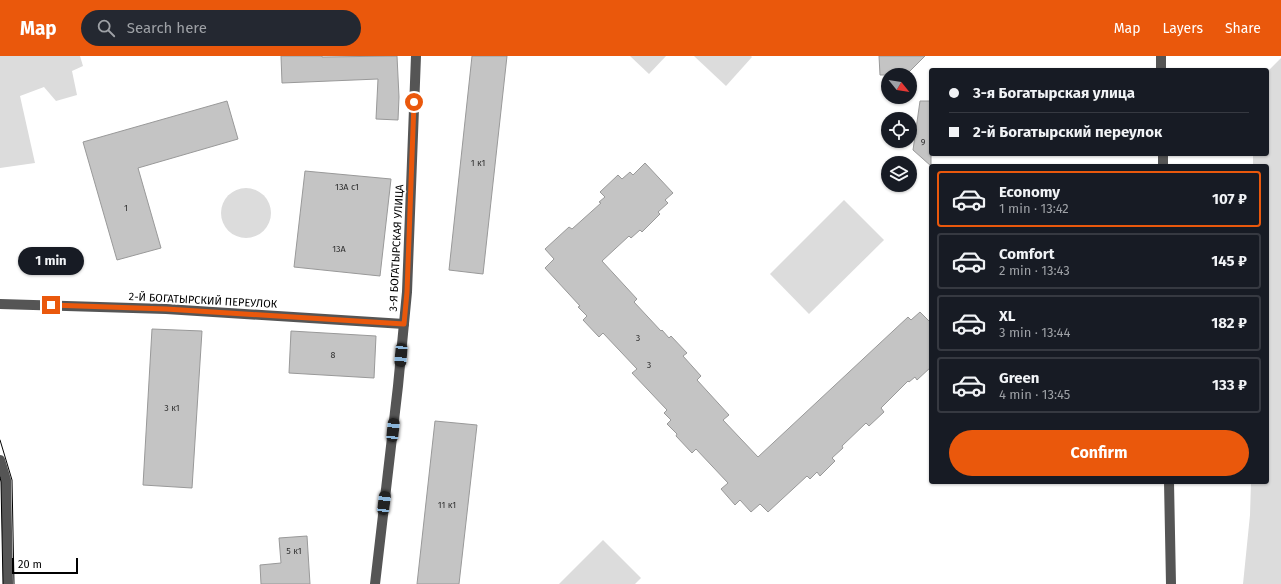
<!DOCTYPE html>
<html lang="en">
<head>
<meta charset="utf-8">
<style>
  :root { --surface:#171b24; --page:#242831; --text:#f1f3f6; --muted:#9ea1a6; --line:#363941; --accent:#ea580c }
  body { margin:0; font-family:"Fira Sans",sans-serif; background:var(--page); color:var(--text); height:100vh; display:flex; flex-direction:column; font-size:15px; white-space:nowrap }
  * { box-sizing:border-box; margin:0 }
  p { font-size:13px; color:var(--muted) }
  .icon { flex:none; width:22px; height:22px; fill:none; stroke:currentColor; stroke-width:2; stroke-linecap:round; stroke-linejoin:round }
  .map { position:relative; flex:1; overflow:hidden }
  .drawer { position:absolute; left:929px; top:108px; width:340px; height:320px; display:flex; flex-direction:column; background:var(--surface); border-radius:4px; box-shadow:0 1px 3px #0004 }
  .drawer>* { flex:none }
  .top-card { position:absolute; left:929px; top:12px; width:340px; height:88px; border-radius:4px; box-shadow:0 1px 3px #0004; display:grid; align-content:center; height:88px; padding:0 20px; background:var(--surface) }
  .needle { width:26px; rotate:120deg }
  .controls { position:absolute; left:881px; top:12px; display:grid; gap:8px }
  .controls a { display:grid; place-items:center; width:36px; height:36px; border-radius:50%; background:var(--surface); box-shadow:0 1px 3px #0004; font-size:20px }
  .scale { position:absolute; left:12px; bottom:10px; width:66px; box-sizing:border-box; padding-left:4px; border:2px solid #000; border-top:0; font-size:11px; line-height:14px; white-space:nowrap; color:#000; -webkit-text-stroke:3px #fff; paint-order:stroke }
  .end { position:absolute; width:18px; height:18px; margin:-9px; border:5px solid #ea580c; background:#fff; box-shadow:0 0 0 2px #fff }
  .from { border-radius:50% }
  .bubble { position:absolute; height:28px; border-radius:14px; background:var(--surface); box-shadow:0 1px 3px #0004; font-size:13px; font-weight:700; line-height:28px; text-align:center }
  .car { position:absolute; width:12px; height:24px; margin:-12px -6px; border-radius:5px; box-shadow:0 0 3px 1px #0007; background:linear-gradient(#222 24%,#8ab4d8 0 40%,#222 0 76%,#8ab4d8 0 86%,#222 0) }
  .top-card b { display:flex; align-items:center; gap:14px; height:38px; font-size:15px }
  .top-card b+b { border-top:1px solid var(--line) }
  .top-card i { width:10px; height:10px; background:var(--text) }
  ul { padding:7px 0 0; list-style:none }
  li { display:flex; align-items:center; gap:12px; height:56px; margin:0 8px 6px; padding:0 12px; border:2px solid var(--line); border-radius:4px }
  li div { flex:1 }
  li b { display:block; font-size:15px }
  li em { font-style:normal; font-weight:700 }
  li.on { border-color:var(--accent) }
  li>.icon { width:36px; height:36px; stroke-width:1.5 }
  .action { display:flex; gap:8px; margin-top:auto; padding:8px 20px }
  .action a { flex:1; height:46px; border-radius:24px; background:var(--accent); color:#fff; font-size:16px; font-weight:700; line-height:46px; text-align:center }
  header { display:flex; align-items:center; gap:24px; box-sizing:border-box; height:56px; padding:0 20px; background:var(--accent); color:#fff }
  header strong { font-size:19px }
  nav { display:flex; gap:22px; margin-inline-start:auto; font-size:14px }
  .search { width:280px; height:36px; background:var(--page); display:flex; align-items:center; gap:10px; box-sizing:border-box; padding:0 14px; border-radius:22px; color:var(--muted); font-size:15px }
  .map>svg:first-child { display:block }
  .green { fill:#dcdcdc }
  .building { fill:#c4c4c4; stroke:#999 }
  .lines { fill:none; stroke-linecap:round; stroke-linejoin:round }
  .minor { stroke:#555; stroke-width:10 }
  .tram { stroke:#000; stroke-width:1 }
  .route { stroke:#ea580c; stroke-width:5 }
  .labels { text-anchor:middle; stroke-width:3.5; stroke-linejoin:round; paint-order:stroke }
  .number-label { font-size:9px; fill:#313131 }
  .street-label { font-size:11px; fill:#000; stroke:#fff }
</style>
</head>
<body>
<header>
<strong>Map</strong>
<div class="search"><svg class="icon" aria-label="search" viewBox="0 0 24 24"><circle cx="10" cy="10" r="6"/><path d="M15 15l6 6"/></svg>Search here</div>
<nav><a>Map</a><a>Layers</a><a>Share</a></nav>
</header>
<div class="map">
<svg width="1281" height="528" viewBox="0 0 1281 528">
  <rect width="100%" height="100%" fill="#fff"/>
  <g class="green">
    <path d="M 0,0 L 80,0 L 83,10 L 72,15 L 77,39 L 56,45 L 44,31 L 20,40 L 35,107 L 0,112 Z"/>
    <path d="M 630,0 L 666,0 L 649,18 Z"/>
    <path d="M 694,0 L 751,0 L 752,1 L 726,30 Z"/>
    <path d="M 1281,2 L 1281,528 L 1243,528 L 1250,459 L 1251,426 L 1267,426 L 1267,110 L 1253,110 L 1253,98 L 1267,98 L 1267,16 Z"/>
    <circle cx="246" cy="157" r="25"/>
    <path d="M 844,144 L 884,184 L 809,258 L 770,218 Z"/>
    <path d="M 603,484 L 641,522 L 635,528 L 559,528 Z"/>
  </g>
  <g class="building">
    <path d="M 281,0 L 322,0 L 322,1 L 397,0 L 399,41 L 398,64 L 376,63 L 378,23 L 282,27 Z"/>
    <path d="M 472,0 L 507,0 L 483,218 L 449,214 Z"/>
    <path d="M 879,0 L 925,0 L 906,19 L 880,19 Z"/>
    <path d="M 227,45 L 238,83 L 138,112 L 161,192 L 117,204 L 83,86 Z"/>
    <path d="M 920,45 L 931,45 L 931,110 L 913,94 Z"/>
    <path d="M 645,107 L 673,137 L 665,144 L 668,147 L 658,156 L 660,158 L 642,176 L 640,174 L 631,182 L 629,180 L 602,205 L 637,243 L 634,246 L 661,275 L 662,274 L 669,282 L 671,280 L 687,297 L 683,300 L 701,320 L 697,324 L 729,359 L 723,364 L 758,401 L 908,261 L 911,264 L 920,256 L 931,267 L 931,311 L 917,324 L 915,321 L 909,326 L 908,325 L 881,352 L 884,356 L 869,370 L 866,367 L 842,390 L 843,392 L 832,402 L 835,405 L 820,420 L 817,416 L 810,423 L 807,420 L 768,456 L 760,448 L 751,456 L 740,444 L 735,449 L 721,433 L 728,427 L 696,393 L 692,397 L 676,380 L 677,378 L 667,368 L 671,364 L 664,357 L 667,354 L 632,317 L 637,313 L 603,277 L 599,281 L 583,264 L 587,260 L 578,251 L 580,250 L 545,212 L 554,203 L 545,193 L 569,171 L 572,173 L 601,147 L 599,146 L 605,141 L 600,136 L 618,119 L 622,123 L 630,116 L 633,119 Z"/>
    <path d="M 305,115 L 391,123 L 380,220 L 294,211 Z"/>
    <path d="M 152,273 L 202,275 L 192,432 L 143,429 Z"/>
    <path d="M 291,275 L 376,280 L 374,322 L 289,317 Z"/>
    <path d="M 435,365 L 477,369 L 459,528 L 417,528 Z"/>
    <path d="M 307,480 L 310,528 L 261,528 L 260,509 L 281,507 L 279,482 Z"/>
  </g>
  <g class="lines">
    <g class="minor">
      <path d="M 1161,0 L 1161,14"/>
      <path d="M 1163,98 L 1163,110"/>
      <path d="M 0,248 L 166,253 L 404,268"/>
      <path d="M 0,404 L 6,424 L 8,528"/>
      <path d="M 1169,426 L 1171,528"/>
      <path d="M 375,528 L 398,330 L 407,236 L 416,0"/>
    </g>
    <g class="tram">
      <path d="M 0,384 L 12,424 L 14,528"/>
      <path d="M 0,421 L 1,426 L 3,528"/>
    </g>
  </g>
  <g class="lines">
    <path class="route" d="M 51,249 L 166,253 L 404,268 L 407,236 L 414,46"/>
  </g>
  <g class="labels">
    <g class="number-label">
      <text x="923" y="89">9</text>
      <text x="478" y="110">1 к1</text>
      <text x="347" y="134">13A c1</text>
      <text x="126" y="155">1</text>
      <text x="339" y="196">13А</text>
      <text x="638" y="285">3</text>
      <text x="333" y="302">8</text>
      <text x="649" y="312">3</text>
      <text x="172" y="355">3 к1</text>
      <text x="447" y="452">11 к1</text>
      <text x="294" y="498">5 к1</text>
    </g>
    <g class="street-label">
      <text transform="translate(396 192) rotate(-87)" y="4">3-Я БОГАТЫРСКАЯ УЛИЦА</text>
      <text transform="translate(203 244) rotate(3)" y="4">2-Й БОГАТЫРСКИЙ ПЕРЕУЛОК</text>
    </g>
  </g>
</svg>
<div class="controls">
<a><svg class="needle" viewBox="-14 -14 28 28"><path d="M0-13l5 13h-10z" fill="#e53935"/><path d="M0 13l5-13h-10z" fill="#9ea1a6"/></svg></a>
<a><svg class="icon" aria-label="locate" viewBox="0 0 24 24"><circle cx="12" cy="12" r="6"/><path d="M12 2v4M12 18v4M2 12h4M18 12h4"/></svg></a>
<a><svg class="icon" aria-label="layers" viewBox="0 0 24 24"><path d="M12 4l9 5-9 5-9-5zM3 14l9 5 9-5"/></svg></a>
</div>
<div class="scale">20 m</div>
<i class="end from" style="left:414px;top:46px"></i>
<i class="end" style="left:51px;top:249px"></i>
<div class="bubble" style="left:18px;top:191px;width:66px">1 min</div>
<i class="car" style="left:401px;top:299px;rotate:185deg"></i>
<i class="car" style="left:393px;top:374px;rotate:6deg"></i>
<i class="car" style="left:384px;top:447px;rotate:7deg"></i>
<div class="top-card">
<b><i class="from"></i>3-я Богатырская улица</b>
<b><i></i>2-й Богатырский переулок</b>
</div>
<section class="drawer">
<ul>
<li class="on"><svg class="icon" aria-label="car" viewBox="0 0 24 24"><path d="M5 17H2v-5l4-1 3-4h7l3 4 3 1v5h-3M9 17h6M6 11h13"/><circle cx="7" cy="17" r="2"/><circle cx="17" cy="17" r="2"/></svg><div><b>Economy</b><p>1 min · 13:42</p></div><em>107 ₽</em></li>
<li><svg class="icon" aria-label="car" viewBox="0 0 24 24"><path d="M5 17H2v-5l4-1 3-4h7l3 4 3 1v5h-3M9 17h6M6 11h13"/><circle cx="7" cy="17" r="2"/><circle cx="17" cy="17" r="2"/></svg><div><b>Comfort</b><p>2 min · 13:43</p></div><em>145 ₽</em></li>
<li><svg class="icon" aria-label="car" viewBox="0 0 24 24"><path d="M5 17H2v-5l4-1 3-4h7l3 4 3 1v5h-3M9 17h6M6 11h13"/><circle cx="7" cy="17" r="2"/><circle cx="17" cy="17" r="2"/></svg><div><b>XL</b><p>3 min · 13:44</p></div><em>182 ₽</em></li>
<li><svg class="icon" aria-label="car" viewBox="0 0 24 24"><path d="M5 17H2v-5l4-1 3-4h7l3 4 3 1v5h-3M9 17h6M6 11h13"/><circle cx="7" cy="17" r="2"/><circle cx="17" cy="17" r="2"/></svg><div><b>Green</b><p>4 min · 13:45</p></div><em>133 ₽</em></li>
</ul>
<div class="action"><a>Confirm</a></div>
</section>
</div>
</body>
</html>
